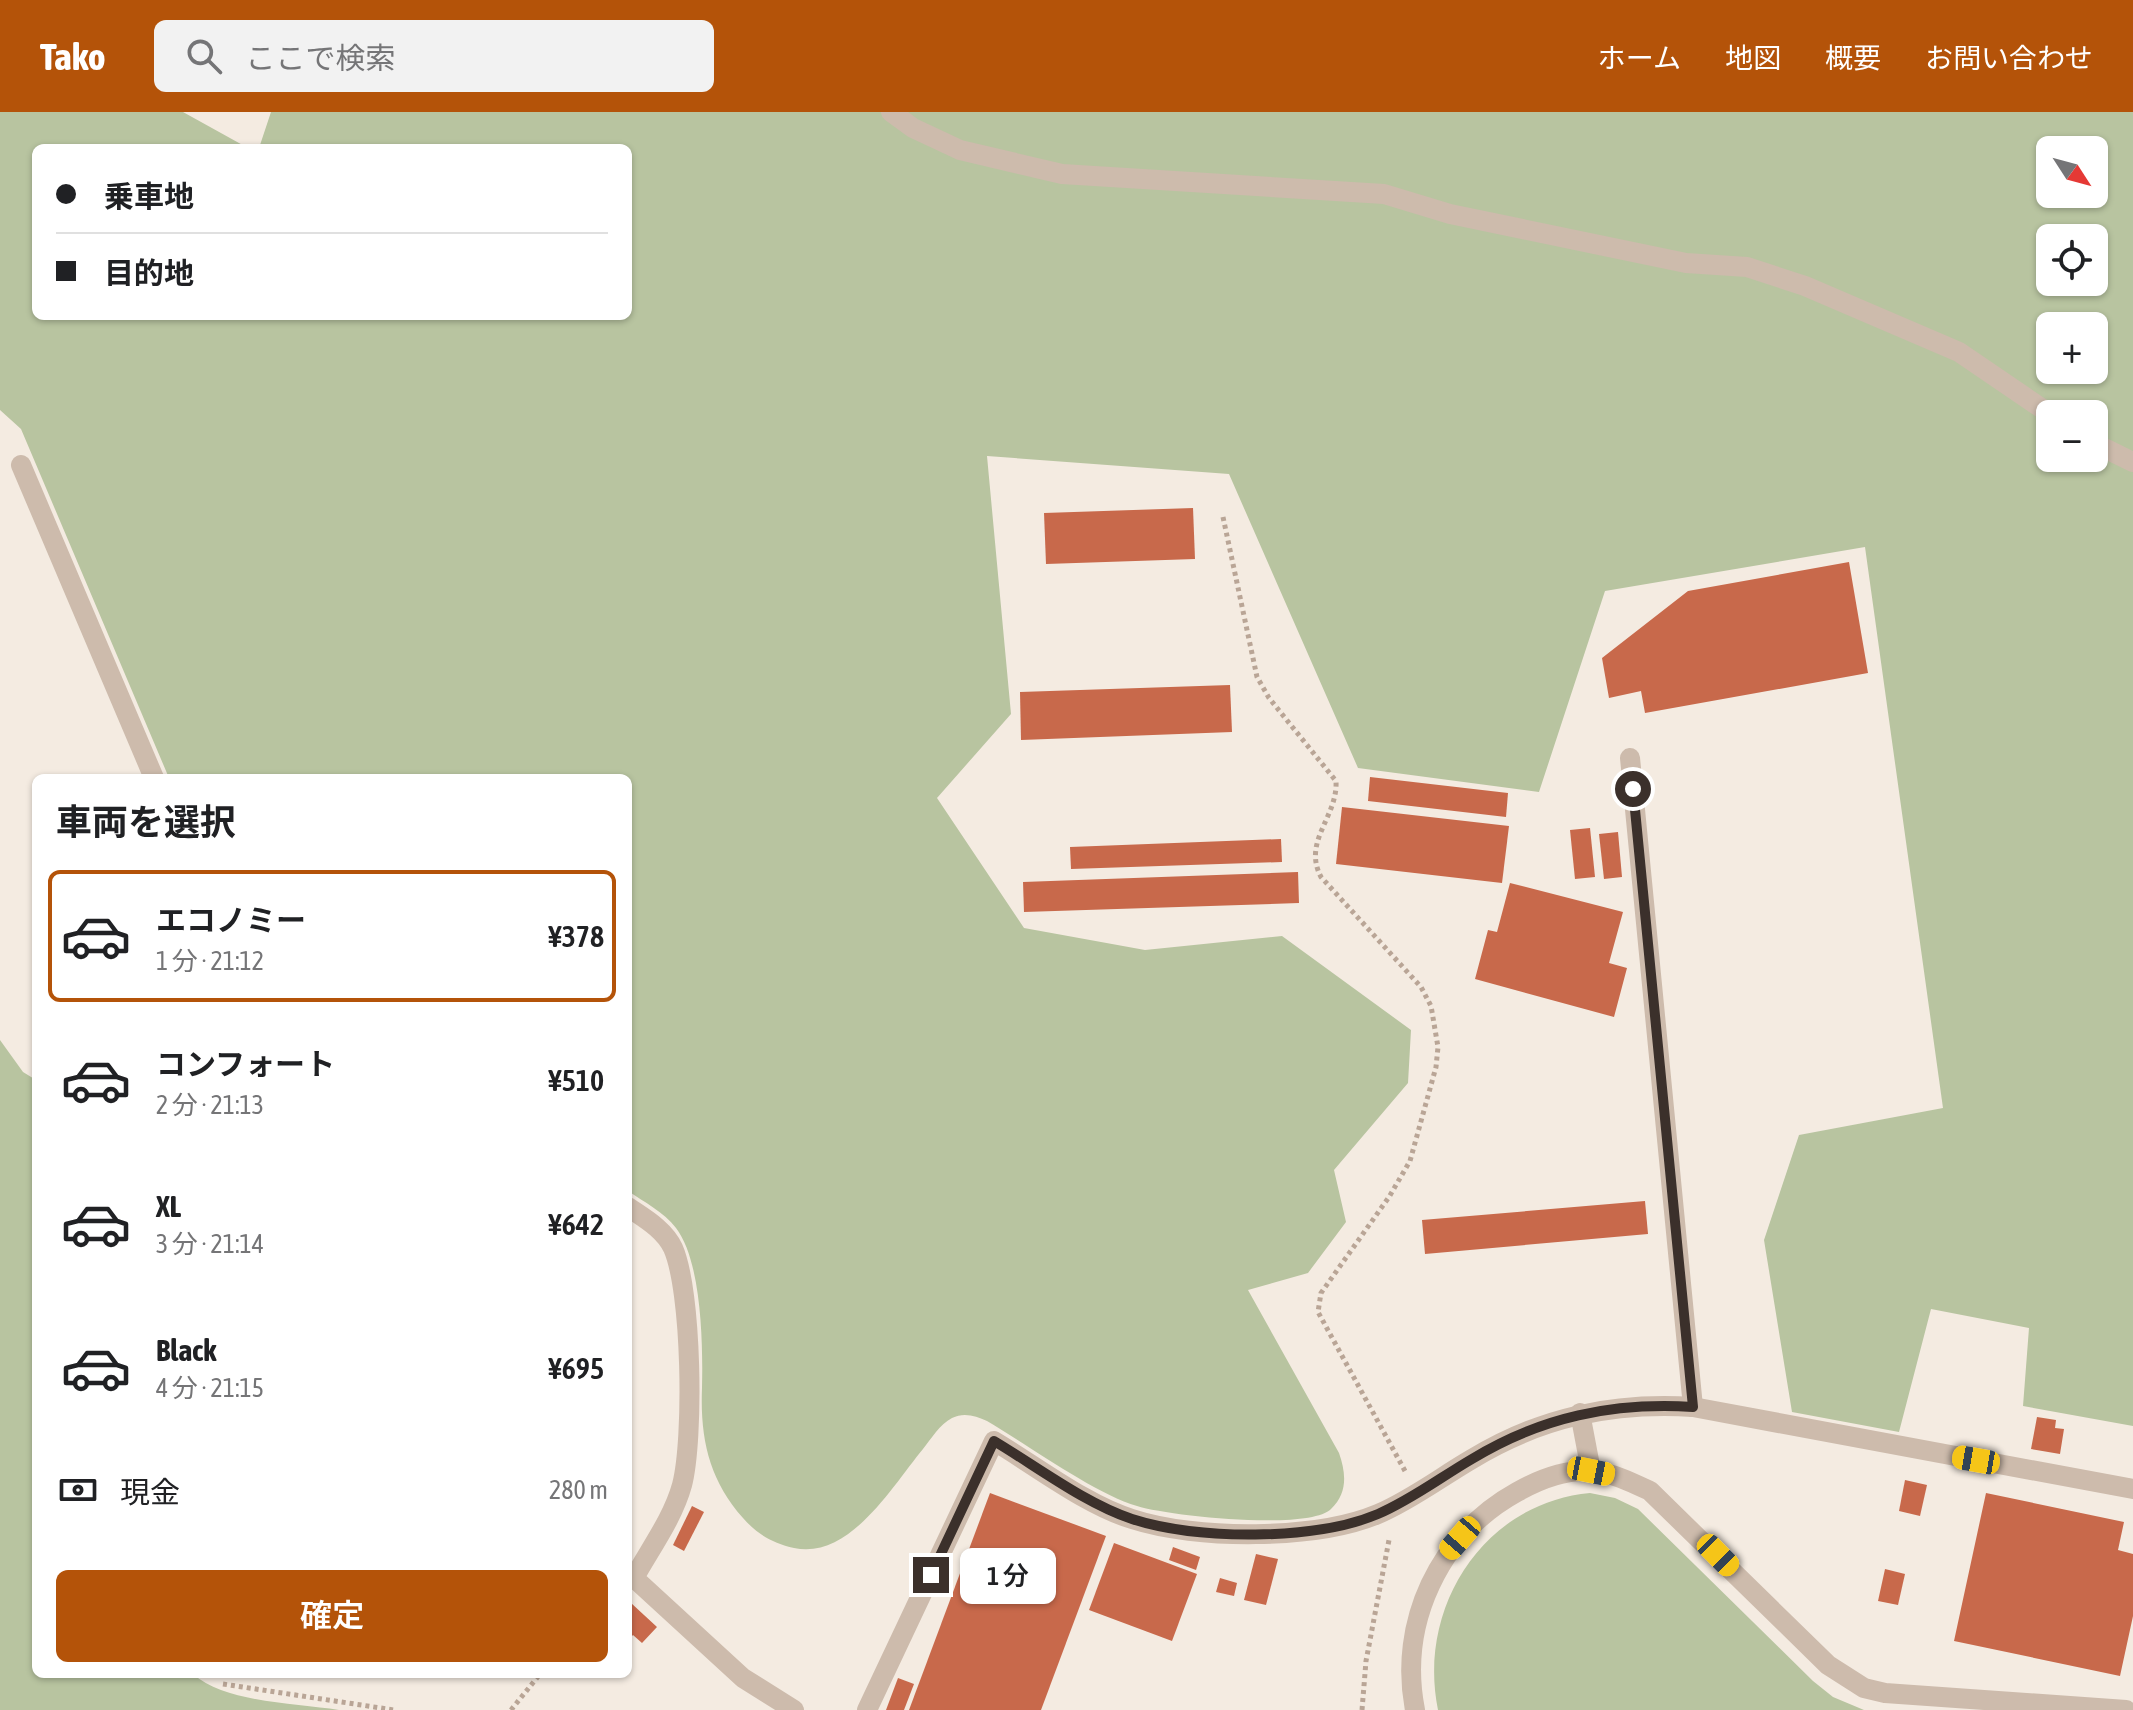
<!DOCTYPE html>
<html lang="ja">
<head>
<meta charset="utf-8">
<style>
  :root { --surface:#fff; --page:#f2f2f2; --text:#202124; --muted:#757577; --line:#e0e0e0; --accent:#b45309 }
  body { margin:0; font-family:"Asap Condensed","Noto Sans JP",sans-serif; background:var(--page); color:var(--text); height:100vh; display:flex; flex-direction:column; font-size:30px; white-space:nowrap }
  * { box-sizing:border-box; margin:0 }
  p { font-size:26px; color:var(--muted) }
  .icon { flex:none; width:44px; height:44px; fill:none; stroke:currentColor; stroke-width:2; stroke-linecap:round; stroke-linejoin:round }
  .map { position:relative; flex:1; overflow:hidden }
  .details { position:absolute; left:32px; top:662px; width:600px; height:904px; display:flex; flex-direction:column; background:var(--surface); border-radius:12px; box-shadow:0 2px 6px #0004 }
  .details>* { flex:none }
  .top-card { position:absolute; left:32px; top:32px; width:600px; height:176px; border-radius:12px; box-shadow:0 2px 6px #0004; display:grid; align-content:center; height:176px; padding:0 24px; background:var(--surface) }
  .needle { width:52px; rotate:126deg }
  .tools { position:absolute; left:2036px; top:24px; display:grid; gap:16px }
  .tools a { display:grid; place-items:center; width:72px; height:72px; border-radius:12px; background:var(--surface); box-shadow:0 2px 6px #0004; font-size:40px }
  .end { position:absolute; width:36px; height:36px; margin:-18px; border:10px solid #3b302b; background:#fff; box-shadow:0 0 0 4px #fff }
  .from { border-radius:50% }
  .bubble { position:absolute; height:56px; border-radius:12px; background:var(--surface); box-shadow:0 2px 6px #0004; font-size:26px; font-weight:600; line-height:56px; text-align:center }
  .car { position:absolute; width:24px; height:48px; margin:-24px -12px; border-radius:10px; box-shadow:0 0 6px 2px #0007; background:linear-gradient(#f5c518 24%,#345 0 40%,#f5c518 0 76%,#345 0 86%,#f5c518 0) }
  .top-card b { display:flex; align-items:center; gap:28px; height:76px; font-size:30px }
  .top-card b+b { border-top:2px solid var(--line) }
  .top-card i { width:20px; height:20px; background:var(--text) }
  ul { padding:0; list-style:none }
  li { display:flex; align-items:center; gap:24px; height:132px; margin:0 16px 12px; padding:0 8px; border:4px solid transparent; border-radius:12px }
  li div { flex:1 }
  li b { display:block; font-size:30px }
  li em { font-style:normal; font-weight:600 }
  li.on { border-color:var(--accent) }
  li>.icon { width:72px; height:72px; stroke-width:1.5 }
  h2 { padding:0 24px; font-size:36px; line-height:96px }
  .pay { display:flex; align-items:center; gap:20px; height:88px; padding:0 24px; font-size:30px }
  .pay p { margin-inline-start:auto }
  .primary-button { display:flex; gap:16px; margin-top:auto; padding:16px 24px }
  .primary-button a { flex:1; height:92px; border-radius:12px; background:var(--accent); color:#fff; font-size:32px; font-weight:600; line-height:92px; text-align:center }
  header { display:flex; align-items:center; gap:48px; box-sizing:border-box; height:112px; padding:0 40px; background:var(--accent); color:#fff }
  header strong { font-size:38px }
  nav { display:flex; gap:44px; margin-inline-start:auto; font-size:28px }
  .search { width:560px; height:72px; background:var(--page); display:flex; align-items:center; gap:20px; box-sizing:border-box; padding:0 28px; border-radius:12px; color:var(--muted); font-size:30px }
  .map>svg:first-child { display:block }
  .green { fill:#b8c4a0; fill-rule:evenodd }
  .building { fill:#c8694b }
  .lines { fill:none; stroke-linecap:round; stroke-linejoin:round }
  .path { stroke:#b9a596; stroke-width:5; stroke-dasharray:4 4; stroke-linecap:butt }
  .minor { stroke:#cdbbac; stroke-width:20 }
  .route { stroke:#3b302b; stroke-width:10 }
</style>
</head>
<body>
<header>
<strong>Tako</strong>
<div class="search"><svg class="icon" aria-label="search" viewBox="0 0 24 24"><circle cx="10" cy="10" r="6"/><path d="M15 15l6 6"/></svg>ここで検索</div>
<nav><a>ホーム</a><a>地図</a><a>概要</a><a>お問い合わせ</a></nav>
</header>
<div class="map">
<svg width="2133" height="1598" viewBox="0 0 2133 1598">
  <rect width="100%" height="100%" fill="#f4ebe1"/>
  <g class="green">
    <path d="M 0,0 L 183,0 L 248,36 L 36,36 L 36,204 L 628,204 L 628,36 L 259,36 L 271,0 L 2133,0 L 2133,1314 L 2023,1294 L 2029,1216 L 1931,1197 L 1899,1320 L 1792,1300 L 1764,1128 L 1799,1023 L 1943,996 L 1865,435 L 1605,479 L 1539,680 L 1358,656 L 1229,362 L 987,344 L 1011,602 L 937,686 L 1024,816 L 1145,838 L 1282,824 L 1411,918 L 1408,971 L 1334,1058 L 1346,1110 L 1308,1161 L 1248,1178 L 1339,1341 C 1346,1361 1348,1381 1331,1397 C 1309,1419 1168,1404 1137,1394 C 1095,1382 1028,1333 987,1309 C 976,1304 964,1300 952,1306 C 940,1312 931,1327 923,1337 C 893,1373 850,1448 794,1436 C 773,1431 758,1423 743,1406 C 709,1368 700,1326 702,1276 C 703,1234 702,1150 676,1116 C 664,1100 644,1090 628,1079 L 628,666 L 169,666 L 21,317 L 0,298 ZM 2050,38 L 2094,38 L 2094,82 L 2050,82 ZM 2050,126 L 2094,126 L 2094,170 L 2050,170 ZM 2050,214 L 2094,214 L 2094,258 L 2050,258 ZM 2050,302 L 2094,302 L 2094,346 L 2050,346 Z"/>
    <path d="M 0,928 L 23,960 L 36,968 L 36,1562 L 193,1562 C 226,1591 296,1591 339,1598 L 0,1598 Z"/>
    <path d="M 1590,1381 L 1615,1386 L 1638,1397 L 1813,1569 L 1833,1585 L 1864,1598 L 1438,1598 C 1417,1496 1483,1391 1590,1381 Z"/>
  </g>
  <g class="building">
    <path d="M 1193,396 L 1195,447 L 1046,452 L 1044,401 Z"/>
    <path d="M 1849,450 L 1868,561 L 1645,601 L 1641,579 L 1609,586 L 1602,546 L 1688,479 Z"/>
    <path d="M 1230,573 L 1232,620 L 1021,628 L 1020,580 Z"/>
    <path d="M 1370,665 L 1508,681 L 1506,705 L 1368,689 Z"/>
    <path d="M 1342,695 L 1509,714 L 1502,771 L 1336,752 Z"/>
    <path d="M 1590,716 L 1595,765 L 1575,767 L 1570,718 Z"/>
    <path d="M 1618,720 L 1622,765 L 1604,767 L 1599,722 Z"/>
    <path d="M 1281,727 L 1282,750 L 1071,757 L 1070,735 Z"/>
    <path d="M 1298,760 L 1299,791 L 1024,800 L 1023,770 Z"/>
    <path d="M 1510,771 L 1623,800 L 1609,851 L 1627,856 L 1614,905 L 1475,867 L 1488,818 L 1497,820 Z"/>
    <path d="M 1645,1089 L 1648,1122 L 1425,1142 L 1422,1108 Z"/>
    <path d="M 2037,1305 L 2056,1308 L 2055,1316 L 2064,1317 L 2060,1342 L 2031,1337 Z"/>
    <path d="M 1905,1368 L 1927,1373 L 1920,1404 L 1899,1399 Z"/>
    <path d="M 990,1381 L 1106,1424 L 1041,1598 L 909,1598 Z"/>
    <path d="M 1986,1381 L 2124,1410 L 2118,1438 L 2133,1442 L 2133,1504 L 2120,1564 L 1954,1529 Z"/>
    <path d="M 692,1394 L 704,1400 L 684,1439 L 673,1433 Z"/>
    <path d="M 1114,1431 L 1197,1462 L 1172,1529 L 1089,1498 Z"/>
    <path d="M 1173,1435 L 1200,1445 L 1196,1458 L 1169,1448 Z"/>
    <path d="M 1256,1442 L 1278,1447 L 1266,1493 L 1244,1488 Z"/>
    <path d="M 1885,1457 L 1905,1462 L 1898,1493 L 1878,1489 Z"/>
    <path d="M 1220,1466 L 1237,1471 L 1234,1484 L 1216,1480 Z"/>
    <path d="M 631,1491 L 657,1515 L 642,1531 L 633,1523 L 628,1528 Z"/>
    <path d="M 898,1566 L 914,1572 L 904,1598 L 886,1598 Z"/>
  </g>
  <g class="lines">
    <g class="path">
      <path d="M 1223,405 L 1257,565 L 1269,586 L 1336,669 C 1338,705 1302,729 1321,765 L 1421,875 L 1431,894 L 1438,935 L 1436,955 L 1410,1049 L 1389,1085 L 1321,1181 L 1318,1200 L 1405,1359"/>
      <path d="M 223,1572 L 394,1598"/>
      <path d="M 511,1598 L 540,1562"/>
      <path d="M 1362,1598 L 1366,1549 L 1389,1428"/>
    </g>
    <g class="minor">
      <path d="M 891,0 L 913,16 L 960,38 L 1062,62 L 1384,82 L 1450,102 L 1686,151 L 1747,155 L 1805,174 L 1959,240 L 2050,302"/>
      <path d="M 2094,331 L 2133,350"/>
      <path d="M 21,353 L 154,666"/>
      <path d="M 1630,646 L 1693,1295"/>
      <path d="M 628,1095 C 644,1106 664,1117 673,1136 C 692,1179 694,1327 682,1373 C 673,1406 650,1437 634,1466 L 743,1566 L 794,1598"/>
      <path d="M 1580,1301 L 1591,1359"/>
      <path d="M 867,1598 L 994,1329 C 1036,1354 1086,1393 1132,1407 C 1196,1428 1316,1428 1378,1402 C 1411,1388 1441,1365 1472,1347 C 1541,1305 1613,1290 1693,1295 L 2133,1377"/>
      <path d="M 1415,1598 C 1398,1511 1439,1423 1517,1380 C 1540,1367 1565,1357 1592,1359 C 1613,1361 1631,1370 1650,1379 L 1828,1553 L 1864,1576 L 1885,1581 L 2126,1598"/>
    </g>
  </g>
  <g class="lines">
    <path class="route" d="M 931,1463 L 994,1329 C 1036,1354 1086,1392 1132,1407 C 1197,1428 1314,1429 1378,1402 C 1411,1388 1441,1365 1472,1347 C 1541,1305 1613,1290 1693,1295 L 1633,677"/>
  </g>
</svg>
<div class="tools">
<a><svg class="needle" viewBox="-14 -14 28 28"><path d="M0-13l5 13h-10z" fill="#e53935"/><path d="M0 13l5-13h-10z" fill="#757577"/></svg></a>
<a><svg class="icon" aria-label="locate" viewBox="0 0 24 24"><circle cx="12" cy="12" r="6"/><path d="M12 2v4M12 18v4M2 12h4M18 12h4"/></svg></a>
<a>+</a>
<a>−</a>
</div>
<i class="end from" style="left:1633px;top:677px"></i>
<i class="end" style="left:931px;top:1463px"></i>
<div class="bubble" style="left:960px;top:1436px;width:96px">1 分</div>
<i class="car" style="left:1976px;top:1348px;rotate:280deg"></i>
<i class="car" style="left:1591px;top:1359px;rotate:101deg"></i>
<i class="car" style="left:1460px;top:1426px;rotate:221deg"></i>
<i class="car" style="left:1718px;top:1443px;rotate:135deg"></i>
<div class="top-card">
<b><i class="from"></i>乗車地</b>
<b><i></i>目的地</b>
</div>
<section class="details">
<h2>車両を選択</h2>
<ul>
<li class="on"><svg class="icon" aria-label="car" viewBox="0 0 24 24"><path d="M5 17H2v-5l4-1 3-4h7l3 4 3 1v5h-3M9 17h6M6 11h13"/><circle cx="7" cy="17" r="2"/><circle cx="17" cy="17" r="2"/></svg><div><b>エコノミー</b><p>1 分 · 21:12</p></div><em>¥378</em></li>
<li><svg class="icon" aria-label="car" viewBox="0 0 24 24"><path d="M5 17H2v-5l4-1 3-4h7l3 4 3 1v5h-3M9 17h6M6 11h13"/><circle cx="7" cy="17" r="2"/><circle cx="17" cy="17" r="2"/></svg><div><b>コンフォート</b><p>2 分 · 21:13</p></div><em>¥510</em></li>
<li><svg class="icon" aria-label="car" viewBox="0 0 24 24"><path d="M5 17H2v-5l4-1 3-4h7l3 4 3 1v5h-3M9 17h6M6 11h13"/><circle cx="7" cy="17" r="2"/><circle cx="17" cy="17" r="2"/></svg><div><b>XL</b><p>3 分 · 21:14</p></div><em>¥642</em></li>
<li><svg class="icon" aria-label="car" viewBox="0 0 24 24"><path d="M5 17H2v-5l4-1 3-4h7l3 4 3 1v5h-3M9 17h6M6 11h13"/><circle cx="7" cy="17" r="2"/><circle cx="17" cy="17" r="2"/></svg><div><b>Black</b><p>4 分 · 21:15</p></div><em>¥695</em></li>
</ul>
<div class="pay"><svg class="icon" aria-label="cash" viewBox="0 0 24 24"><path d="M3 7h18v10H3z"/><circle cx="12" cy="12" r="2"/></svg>現金<p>280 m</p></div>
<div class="primary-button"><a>確定</a></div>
</section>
</div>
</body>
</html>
